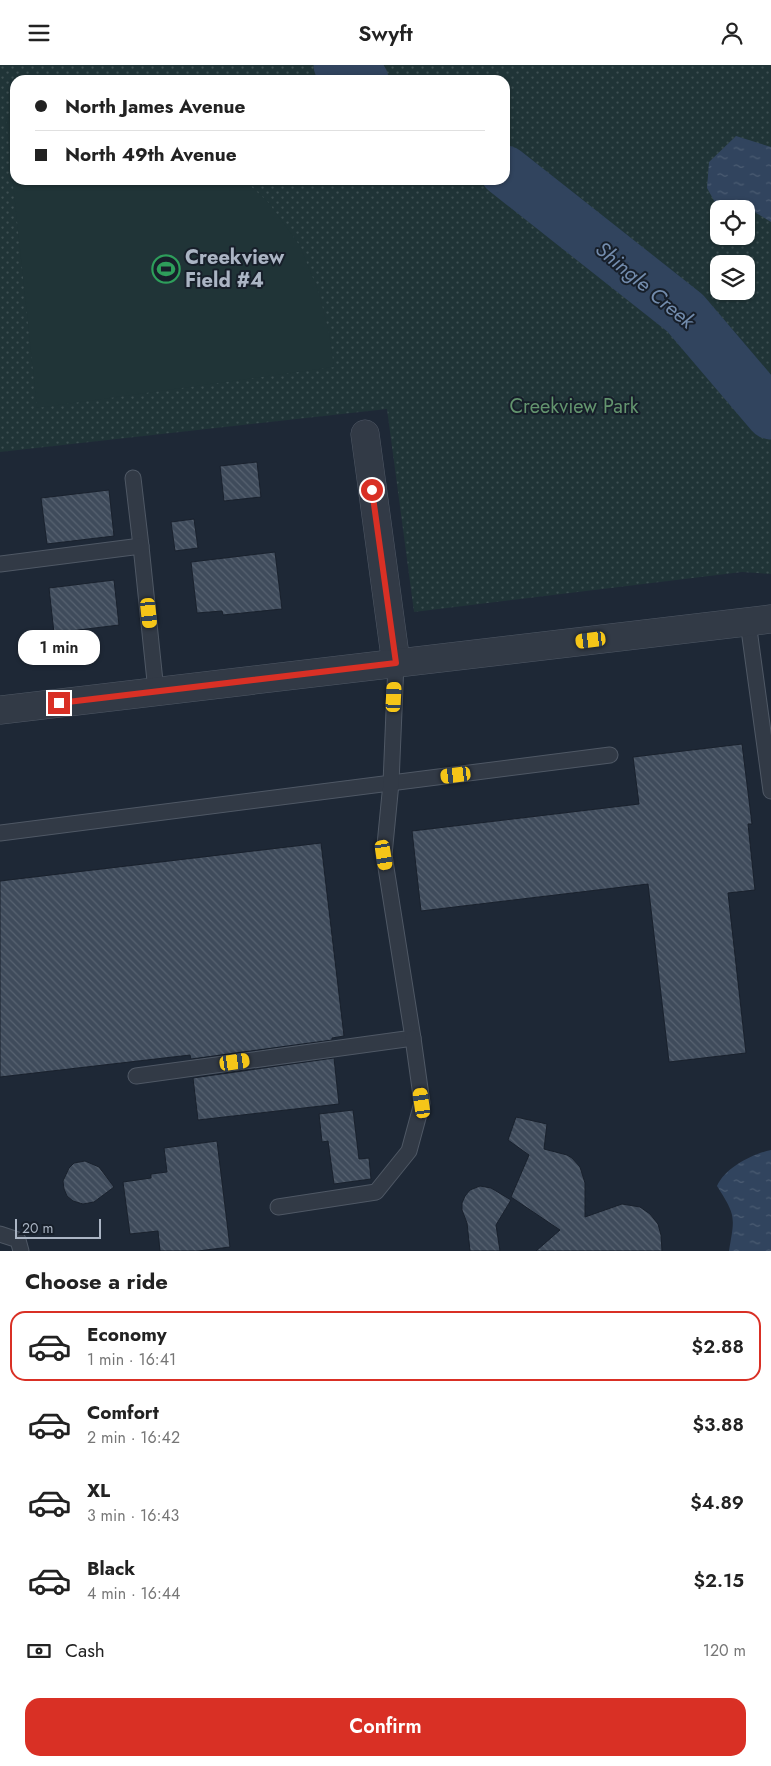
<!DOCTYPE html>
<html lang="en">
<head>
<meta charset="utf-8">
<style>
  :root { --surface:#fff; --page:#f2f2f2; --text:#222; --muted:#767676; --line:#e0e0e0; --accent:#d93025 }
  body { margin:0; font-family:Jost,sans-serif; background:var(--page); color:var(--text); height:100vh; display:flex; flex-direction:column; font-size:19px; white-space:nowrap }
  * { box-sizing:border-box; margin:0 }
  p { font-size:16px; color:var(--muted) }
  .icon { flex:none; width:28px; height:28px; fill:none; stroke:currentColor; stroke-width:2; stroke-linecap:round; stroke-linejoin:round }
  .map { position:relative; height:1186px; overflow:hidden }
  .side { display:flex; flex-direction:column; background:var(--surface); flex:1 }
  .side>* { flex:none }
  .top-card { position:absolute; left:10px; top:10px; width:500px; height:110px; border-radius:15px; box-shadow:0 1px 4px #0004; display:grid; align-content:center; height:110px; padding:0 25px; background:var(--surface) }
  .tools { position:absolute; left:710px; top:135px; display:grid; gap:10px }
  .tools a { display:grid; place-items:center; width:45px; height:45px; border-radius:10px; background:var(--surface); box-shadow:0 1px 4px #0004; font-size:25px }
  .scale { position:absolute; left:15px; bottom:12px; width:86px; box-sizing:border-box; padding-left:5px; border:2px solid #abb5c4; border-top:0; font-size:14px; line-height:18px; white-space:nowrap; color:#abb5c4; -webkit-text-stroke:4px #171f2a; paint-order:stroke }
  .end { position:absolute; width:22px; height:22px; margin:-11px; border:6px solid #d93025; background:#fff; box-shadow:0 0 0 2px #fff }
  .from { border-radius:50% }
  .bubble { position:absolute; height:35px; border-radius:15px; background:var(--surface); box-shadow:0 1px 4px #0004; font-size:16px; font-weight:600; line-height:35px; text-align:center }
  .car { position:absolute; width:15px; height:30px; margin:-15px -8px; border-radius:6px; box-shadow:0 0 4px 1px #0007; background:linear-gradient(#f5c518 24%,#345 0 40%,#f5c518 0 76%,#345 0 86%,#f5c518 0) }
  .top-card b { display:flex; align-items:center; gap:18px; height:48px; font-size:19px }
  .top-card b+b { border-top:1px solid var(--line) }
  .top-card i { width:12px; height:12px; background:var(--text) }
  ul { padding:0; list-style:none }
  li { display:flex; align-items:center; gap:15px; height:70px; margin:0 10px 8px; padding:0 15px; border:2px solid transparent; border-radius:15px }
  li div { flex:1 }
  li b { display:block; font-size:19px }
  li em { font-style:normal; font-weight:600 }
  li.on { border-color:var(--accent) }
  li>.icon { width:45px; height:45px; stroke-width:1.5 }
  h2 { padding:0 25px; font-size:22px; line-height:60px }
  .pay { display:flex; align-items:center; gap:12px; height:55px; padding:0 25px; font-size:19px }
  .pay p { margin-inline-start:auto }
  .button { display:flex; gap:10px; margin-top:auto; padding:10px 25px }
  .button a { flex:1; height:58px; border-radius:15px; background:var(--accent); color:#fff; font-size:20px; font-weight:600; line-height:58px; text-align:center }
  header { display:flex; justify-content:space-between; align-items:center; height:65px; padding:0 25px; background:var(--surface); font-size:22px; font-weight:600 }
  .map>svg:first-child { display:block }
  .park { fill:url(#park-dots); fill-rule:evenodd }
  .pitch { fill:#203437 }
  .water { fill:url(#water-ripples) }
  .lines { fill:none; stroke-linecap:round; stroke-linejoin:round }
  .river { stroke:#31445e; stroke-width:51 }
  .building { fill:url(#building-back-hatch); stroke:#19212d }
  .service-casing { stroke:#4f5865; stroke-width:17 }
  .minor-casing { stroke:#4f5865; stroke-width:29 }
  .tertiary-casing { stroke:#4f5865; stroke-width:29 }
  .service { stroke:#323a46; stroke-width:15 }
  .minor { stroke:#323a46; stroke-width:28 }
  .tertiary { stroke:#323a46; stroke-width:28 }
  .route { stroke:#d93025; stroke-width:6 }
  .labels { text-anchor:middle; stroke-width:4; stroke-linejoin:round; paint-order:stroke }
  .poi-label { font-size:20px; font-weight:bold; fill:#abb5c4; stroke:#171f2a; text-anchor:start }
  .park-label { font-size:20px; fill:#63946e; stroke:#171f2a }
  .water-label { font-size:21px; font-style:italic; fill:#738cad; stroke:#171f2a }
</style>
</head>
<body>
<header><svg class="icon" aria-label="menu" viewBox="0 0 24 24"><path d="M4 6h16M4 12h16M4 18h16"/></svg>Swyft<svg class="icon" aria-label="person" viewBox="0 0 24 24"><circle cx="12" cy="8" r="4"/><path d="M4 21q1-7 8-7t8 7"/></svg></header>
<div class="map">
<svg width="771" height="1186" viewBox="0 0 771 1186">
  <defs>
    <pattern id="park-dots" width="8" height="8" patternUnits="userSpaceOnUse" patternTransform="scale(1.25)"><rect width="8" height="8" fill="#203437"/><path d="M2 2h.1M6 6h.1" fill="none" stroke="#3e4f52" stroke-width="1.8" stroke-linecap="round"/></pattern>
    <pattern id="water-ripples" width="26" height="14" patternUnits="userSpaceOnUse" patternTransform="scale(1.25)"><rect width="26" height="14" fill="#31445e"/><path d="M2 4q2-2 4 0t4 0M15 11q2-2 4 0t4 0" fill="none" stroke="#4c5d73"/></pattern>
    <pattern id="building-back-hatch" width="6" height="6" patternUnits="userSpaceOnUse" patternTransform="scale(1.25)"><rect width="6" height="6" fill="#3f4b5b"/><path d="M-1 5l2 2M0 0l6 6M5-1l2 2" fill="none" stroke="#586371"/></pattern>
  </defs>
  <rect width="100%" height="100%" fill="#1e2836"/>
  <path class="park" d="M 0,0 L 771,0 L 771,509 L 742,507 L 414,547 L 387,344 L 0,387 ZM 15,15 L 505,15 L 505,115 L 15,115 ZM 719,144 L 746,144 L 746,171 L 719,171 ZM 719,199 L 746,199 L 746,226 L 719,226 Z"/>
  <path class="pitch" d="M 15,52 L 15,115 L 244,115 L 268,137 L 300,181 L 319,228 L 329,268 L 334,302 L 37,343 L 6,53 Z"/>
  <g class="water">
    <path d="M 736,71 L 771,82 L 771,157 L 743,140 L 733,144 L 717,141 L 707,123 L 709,97 Z"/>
    <path d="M 771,1085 L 771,1186 L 729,1186 C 735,1151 736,1151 717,1121 C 725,1103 752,1089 771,1085 Z"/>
  </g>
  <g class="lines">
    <g class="river">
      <path d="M 339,0 L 363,15"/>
      <path d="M 505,106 L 685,248 L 771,349"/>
    </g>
  </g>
  <g class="building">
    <path d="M 257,397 L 261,432 L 224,436 L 220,401 Z"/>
    <path d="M 109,425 L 114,471 L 47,479 L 41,433 Z"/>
    <path d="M 194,454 L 198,483 L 175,486 L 171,457 Z"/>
    <path d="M 275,487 L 282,544 L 223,550 L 222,546 L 197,548 L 191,497 Z"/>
    <path d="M 114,515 L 119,560 L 54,568 L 49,523 Z"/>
    <path d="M 742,679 L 752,759 L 748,759 L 755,825 L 728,828 L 746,988 L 669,997 L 648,819 L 421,846 L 412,766 L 639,739 L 633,692 Z"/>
    <path d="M 321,778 L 344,971 L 332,973 L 332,975 L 191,994 L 190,990 L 0,1012 L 0,816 Z"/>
    <path d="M 334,993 L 339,1039 L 198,1055 L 193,1013 Z"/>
    <path d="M 353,1045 L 359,1094 L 369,1093 L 371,1114 L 334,1119 L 328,1076 L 322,1077 L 319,1049 Z"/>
    <path d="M 516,1052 L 547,1059 L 544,1084 L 567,1090 L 572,1093 L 580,1102 L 585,1118 L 585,1152 L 622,1139 L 640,1142 L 650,1149 L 658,1159 L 661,1170 L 662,1186 L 536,1186 L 560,1165 L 511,1132 L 529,1090 L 508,1075 Z"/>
    <path d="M 217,1076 L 230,1182 L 198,1186 L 160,1186 L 158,1166 L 130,1169 L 123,1117 L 151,1113 L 151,1109 L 167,1107 L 164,1083 Z"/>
    <path d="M 85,1096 L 99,1102 L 114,1122 L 94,1137 L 83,1139 L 73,1136 L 67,1131 L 64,1124 L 63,1116 L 69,1103 L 74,1098 Z"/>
    <path d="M 480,1121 L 491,1123 L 511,1135 L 496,1160 L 500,1186 L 470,1186 L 467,1158 L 462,1145 L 462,1138 L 465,1131 L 470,1125 Z"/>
  </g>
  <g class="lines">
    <g class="service-casing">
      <g id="service">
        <path d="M 133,413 L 141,481"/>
        <path d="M 0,499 L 141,481 L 156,626"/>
        <path d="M 748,557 L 771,726"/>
        <path d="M 0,768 L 610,690"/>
        <path d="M 136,1011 L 413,973 L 384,790 L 391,718 L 396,598"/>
        <path d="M 278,1142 L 376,1127 L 409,1086 L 422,1038 L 413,973"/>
        <path d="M 0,1169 L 18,1175 L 21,1186"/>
      </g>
    </g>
    <g class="minor-casing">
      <path id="minor" d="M 365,369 L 396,598"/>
    </g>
    <g class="tertiary-casing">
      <path id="tertiary" d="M 0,645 L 771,554"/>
    </g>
    <use href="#service" class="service"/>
    <use href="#minor" class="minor"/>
    <use href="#tertiary" class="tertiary"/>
  </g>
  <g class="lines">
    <path class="route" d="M 59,638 L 396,598 L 372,425"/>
  </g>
  <defs>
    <g id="stadium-ring" transform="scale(1.4375)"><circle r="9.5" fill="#171f2a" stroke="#2e9e5b" stroke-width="1.5"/><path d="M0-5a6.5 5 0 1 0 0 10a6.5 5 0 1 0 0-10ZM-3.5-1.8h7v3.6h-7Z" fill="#2e9e5b"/></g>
  </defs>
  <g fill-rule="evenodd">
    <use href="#stadium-ring" x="166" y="204"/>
  </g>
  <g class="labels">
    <g class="poi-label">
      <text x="185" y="199">Creekview<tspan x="185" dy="23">Field #4</tspan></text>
    </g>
    <g class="park-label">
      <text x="574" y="348">Creekview Park</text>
    </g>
    <g class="water-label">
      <text transform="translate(645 220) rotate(40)" y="7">Shingle Creek</text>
    </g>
  </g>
</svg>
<div class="tools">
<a><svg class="icon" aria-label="locate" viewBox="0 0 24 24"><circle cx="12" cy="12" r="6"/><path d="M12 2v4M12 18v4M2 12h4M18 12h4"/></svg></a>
<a><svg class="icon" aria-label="layers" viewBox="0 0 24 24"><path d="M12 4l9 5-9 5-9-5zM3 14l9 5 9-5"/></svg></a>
</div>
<div class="scale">20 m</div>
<i class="end from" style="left:372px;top:425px"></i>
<i class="end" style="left:59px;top:638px"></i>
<div class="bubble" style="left:18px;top:565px;width:82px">1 min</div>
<i class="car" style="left:149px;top:548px;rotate:174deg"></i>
<i class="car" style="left:591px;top:575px;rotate:263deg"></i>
<i class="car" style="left:394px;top:632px;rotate:3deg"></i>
<i class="car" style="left:456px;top:710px;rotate:263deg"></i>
<i class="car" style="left:384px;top:790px;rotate:171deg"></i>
<i class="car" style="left:235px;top:997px;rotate:82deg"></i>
<i class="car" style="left:422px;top:1038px;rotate:352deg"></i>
<div class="top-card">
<b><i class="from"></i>North James Avenue</b>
<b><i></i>North 49th Avenue</b>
</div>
</div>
<section class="side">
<h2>Choose a ride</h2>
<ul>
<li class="on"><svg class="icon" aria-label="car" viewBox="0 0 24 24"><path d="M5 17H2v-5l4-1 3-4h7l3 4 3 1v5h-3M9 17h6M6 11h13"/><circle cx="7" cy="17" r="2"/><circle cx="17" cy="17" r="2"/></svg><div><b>Economy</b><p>1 min · 16:41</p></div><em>$2.88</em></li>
<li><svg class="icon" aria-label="car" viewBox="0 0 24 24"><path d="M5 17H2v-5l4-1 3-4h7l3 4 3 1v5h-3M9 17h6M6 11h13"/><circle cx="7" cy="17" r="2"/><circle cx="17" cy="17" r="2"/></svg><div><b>Comfort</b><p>2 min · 16:42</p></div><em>$3.88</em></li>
<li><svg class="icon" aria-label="car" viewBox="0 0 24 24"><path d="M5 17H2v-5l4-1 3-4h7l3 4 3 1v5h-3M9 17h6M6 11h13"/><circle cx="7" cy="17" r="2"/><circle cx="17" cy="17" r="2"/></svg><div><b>XL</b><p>3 min · 16:43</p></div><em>$4.89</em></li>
<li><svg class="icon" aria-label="car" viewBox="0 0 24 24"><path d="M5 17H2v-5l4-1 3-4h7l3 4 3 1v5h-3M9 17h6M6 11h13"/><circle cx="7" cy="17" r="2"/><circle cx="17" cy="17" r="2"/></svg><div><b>Black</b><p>4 min · 16:44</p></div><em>$2.15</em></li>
</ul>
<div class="pay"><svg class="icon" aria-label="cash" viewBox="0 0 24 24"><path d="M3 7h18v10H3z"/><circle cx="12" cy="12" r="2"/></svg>Cash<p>120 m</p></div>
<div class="button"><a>Confirm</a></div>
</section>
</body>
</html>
